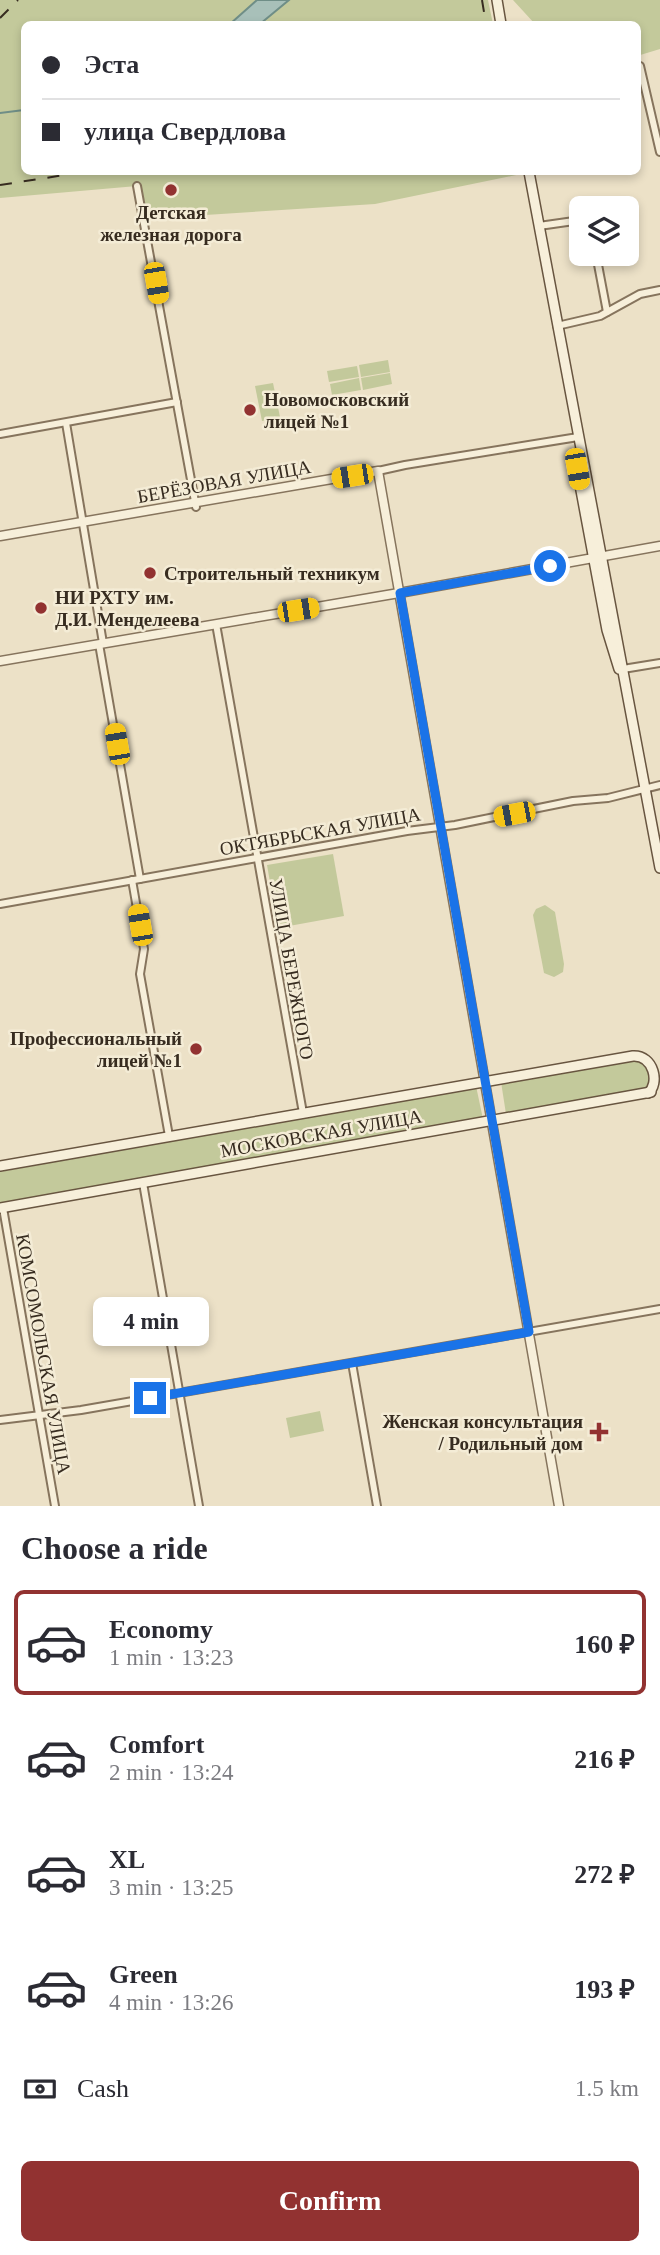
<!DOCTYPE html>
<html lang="en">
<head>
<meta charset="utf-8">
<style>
  :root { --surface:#fff; --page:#f7f7f7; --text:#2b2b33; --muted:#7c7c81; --line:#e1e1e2; --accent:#923231 }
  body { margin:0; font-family:Georgia,serif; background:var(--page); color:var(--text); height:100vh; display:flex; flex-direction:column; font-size:26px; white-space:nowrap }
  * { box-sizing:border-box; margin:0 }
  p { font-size:23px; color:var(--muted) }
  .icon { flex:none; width:38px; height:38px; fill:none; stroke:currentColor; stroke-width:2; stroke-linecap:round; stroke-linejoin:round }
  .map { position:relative; height:1506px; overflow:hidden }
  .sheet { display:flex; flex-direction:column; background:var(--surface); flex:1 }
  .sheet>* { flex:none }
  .banner { position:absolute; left:21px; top:21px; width:620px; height:154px; border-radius:10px; box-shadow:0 4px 10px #0003; display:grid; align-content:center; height:154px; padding:0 21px; background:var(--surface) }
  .controls { position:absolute; left:569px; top:196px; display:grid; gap:14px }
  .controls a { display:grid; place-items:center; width:70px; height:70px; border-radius:10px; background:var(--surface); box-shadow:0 4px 10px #0003; font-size:35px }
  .end { position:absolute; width:32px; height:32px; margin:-16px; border:9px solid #1a73e8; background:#fff; box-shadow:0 0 0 4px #fff }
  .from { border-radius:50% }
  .bubble { position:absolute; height:49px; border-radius:10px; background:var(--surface); box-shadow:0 4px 10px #0003; font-size:23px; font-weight:800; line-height:49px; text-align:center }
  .car { position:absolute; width:21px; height:42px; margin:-21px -10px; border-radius:9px; box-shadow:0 0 5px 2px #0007; background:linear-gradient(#f5c518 24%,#345 0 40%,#f5c518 0 76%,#345 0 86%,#f5c518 0) }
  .banner b { display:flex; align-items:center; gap:24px; height:66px; font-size:26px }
  .banner b+b { border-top:2px solid var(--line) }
  .banner i { width:18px; height:18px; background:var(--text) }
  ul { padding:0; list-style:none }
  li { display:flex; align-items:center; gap:21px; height:105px; margin:0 14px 10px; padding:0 7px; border:4px solid transparent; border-radius:10px }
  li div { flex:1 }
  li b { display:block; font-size:26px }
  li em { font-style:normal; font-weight:800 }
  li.active { border-color:var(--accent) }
  li>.icon { width:63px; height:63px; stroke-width:1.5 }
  h2 { padding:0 21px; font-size:32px; line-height:84px }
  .pay { display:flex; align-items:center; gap:18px; height:77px; padding:0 21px; font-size:26px }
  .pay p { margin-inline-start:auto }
  .action { display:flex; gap:14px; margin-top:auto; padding:14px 21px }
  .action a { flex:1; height:80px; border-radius:10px; background:var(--accent); color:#fff; font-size:28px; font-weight:800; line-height:80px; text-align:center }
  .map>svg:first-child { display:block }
  .green { fill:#c3c99b }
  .water { fill:#a8c0b9; stroke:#6f8e87; stroke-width:2 }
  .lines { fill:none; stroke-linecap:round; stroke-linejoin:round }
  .stream { stroke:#6f8e87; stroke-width:2 }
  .minor-casing { stroke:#86745d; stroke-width:10 }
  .tertiary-casing { stroke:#86745d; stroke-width:11 }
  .secondary-casing { stroke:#685540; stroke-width:12 }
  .minor { stroke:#f7efda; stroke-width:6 }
  .tertiary { stroke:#f7efda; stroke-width:8 }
  .secondary { stroke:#f7efda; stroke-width:9 }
  .rail { stroke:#372c20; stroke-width:2; stroke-dasharray:12 12; stroke-linecap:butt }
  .route { stroke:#1a73e8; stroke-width:9 }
  .poi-dot { fill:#923231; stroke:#f4ecd6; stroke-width:2.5 }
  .labels { text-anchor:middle; stroke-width:5; stroke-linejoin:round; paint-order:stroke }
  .poi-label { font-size:19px; font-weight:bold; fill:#372c20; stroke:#f4ecd6; text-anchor:start }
  .street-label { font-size:19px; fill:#372c20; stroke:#f4ecd6 }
</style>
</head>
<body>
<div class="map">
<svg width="660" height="1506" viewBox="0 0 660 1506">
  <rect width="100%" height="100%" fill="#ece1c7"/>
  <g class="green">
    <path d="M 0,0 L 488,0 L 493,24 L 24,24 L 24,172 L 520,172 L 521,174 L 375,204 L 143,219 L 137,186 L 0,198 Z"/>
    <path d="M 513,0 L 660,0 L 660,49 L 637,56 L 637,24 L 535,24 Z"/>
    <path d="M 388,360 L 390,372 L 361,377 L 359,365 Z"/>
    <path d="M 357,366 L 359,377 L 329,382 L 327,371 Z"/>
    <path d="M 390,373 L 392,384 L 363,390 L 361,378 Z"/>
    <path d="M 359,378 L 361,390 L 332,395 L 330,384 Z"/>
    <path d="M 273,383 L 280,417 L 262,421 L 255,386 Z"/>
    <path d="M 333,854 L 344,916 L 278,928 L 267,865 Z"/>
    <path d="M 545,905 L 555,912 L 564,964 L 563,972 L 554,977 L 544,973 L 533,915 L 536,909 Z"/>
    <path d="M 640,1058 L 650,1064 L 650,1089 L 506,1114 L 501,1082 Z"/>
    <path d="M 476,1086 L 483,1119 L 0,1203 L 0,1172 Z"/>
    <path d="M 320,1411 L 324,1431 L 290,1438 L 286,1418 Z"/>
  </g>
  <path class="water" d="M 257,0 L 289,0 L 260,24 L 230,24 Z"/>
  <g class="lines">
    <path class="stream" d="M 0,113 L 24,110"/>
    <g class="minor-casing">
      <g id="minor">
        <path d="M 640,66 L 660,152"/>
        <path d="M 137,186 L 196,507"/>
        <path d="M 539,226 L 581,220"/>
        <path d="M 596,254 L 607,312"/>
        <path d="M 557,326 L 600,316 L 640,294 L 660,290"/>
        <path d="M 66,423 L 103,643"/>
        <path d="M 0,434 L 177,402"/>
        <path d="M 378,471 L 405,465 L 578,437"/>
        <path d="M 216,624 L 303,1113"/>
        <path d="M 99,644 L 140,879"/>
        <path d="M 623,669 L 660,663"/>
        <path d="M 132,880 L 144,949 L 140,974 L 169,1136"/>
        <path d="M 0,904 L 407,831 L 455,825 L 573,801 L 608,798 L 660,785"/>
        <path d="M 143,1183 L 199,1506"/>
        <path d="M 3,1208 L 55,1506"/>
        <path d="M 352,1363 L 377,1506"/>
        <path d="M 0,1420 L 81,1410 L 660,1309"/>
      </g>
    </g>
    <g class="tertiary-casing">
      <g id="tertiary">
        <path d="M 0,536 L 378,471 L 559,1506"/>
        <path d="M 0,661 L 399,593 L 660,546"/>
      </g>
    </g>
    <g class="secondary-casing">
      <g id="secondary">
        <path d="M 497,0 L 501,24"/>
        <path d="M 529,172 L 660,868"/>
        <path d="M 578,453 L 577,469 L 607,630 L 619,669"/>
        <path d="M 0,1166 L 633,1056 C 654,1055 660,1084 648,1093"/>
        <path d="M 0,1208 L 651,1092"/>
      </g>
    </g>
    <use href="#minor" class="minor"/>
    <use href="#tertiary" class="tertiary"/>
    <use href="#secondary" class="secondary"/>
    <g class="rail">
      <path d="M 482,0 L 486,24"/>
      <path d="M 0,18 L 18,0"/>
      <path d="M 0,185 L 84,172"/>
    </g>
  </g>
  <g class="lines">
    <path class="route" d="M 150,1398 L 529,1332 L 400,593 L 550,566"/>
  </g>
  <g class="poi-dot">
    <circle cx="171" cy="190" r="7"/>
    <circle cx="250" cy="410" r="7"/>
    <circle cx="150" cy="573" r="7"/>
    <circle cx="41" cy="608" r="7"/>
    <circle cx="196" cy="1049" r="7"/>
    <path d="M595.5 1421.5h7v7h7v7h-7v7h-7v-7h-7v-7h7z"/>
  </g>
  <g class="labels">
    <g class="poi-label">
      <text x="171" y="219" text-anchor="middle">Детская<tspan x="171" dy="22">железная дорога</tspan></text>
      <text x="264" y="406">Новомосковский<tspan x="264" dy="22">лицей №1</tspan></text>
      <text x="164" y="580">Строительный техникум</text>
      <text x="55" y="604">НИ РХТУ им.<tspan x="55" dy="22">Д.И. Менделеева</tspan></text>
      <text x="182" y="1045" text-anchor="end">Профессиональный<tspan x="182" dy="22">лицей №1</tspan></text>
      <text x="583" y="1428" text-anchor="end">Женская консультация<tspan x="583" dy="22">/ Родильный дом</tspan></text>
    </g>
    <g class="street-label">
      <text transform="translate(224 481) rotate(-10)" y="7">БЕРЁЗОВАЯ УЛИЦА</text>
      <text transform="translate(320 831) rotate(-10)" y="7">ОКТЯБРЬСКАЯ УЛИЦА</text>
      <text transform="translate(292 969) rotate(80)" y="7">УЛИЦА БЕРЕЖНОГО</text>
      <text transform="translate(321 1133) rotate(-10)" y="7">МОСКОВСКАЯ УЛИЦА</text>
      <text transform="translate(44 1354) rotate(80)" y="7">КОМСОМОЛЬСКАЯ УЛИЦА</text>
    </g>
  </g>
</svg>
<div class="controls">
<a><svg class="icon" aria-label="layers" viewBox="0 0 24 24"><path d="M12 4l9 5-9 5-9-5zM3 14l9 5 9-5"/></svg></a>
</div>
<i class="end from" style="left:550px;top:566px"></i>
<i class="end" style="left:150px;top:1398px"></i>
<div class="bubble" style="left:93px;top:1297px;width:116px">4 min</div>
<i class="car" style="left:156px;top:283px;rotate:170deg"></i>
<i class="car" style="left:577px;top:469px;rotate:170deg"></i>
<i class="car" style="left:352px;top:476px;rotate:261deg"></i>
<i class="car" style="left:298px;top:610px;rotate:81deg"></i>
<i class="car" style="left:117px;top:744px;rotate:350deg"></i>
<i class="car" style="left:514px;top:814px;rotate:259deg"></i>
<i class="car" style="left:140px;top:925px;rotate:350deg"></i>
<div class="banner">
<b><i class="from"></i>Эста</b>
<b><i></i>улица Свердлова</b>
</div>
</div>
<section class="sheet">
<h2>Choose a ride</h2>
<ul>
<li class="active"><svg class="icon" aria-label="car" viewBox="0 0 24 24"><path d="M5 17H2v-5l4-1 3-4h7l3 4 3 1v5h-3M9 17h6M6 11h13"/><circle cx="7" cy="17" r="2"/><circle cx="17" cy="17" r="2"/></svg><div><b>Economy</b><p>1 min · 13:23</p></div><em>160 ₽</em></li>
<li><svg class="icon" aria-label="car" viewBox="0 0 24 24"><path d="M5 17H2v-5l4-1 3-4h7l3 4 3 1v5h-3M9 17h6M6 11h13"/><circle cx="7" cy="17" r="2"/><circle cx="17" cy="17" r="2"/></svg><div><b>Comfort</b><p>2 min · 13:24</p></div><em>216 ₽</em></li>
<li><svg class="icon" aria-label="car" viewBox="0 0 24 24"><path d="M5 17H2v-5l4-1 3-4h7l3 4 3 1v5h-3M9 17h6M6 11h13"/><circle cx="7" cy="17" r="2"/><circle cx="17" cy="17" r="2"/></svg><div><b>XL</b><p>3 min · 13:25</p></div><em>272 ₽</em></li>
<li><svg class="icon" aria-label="car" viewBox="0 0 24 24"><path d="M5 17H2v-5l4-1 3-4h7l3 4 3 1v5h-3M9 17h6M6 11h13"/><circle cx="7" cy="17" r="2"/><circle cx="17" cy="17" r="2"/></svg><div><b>Green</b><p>4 min · 13:26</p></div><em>193 ₽</em></li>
</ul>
<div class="pay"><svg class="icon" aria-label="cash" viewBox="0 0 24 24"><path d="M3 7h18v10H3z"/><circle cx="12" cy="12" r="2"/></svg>Cash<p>1.5 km</p></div>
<div class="action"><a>Confirm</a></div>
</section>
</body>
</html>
